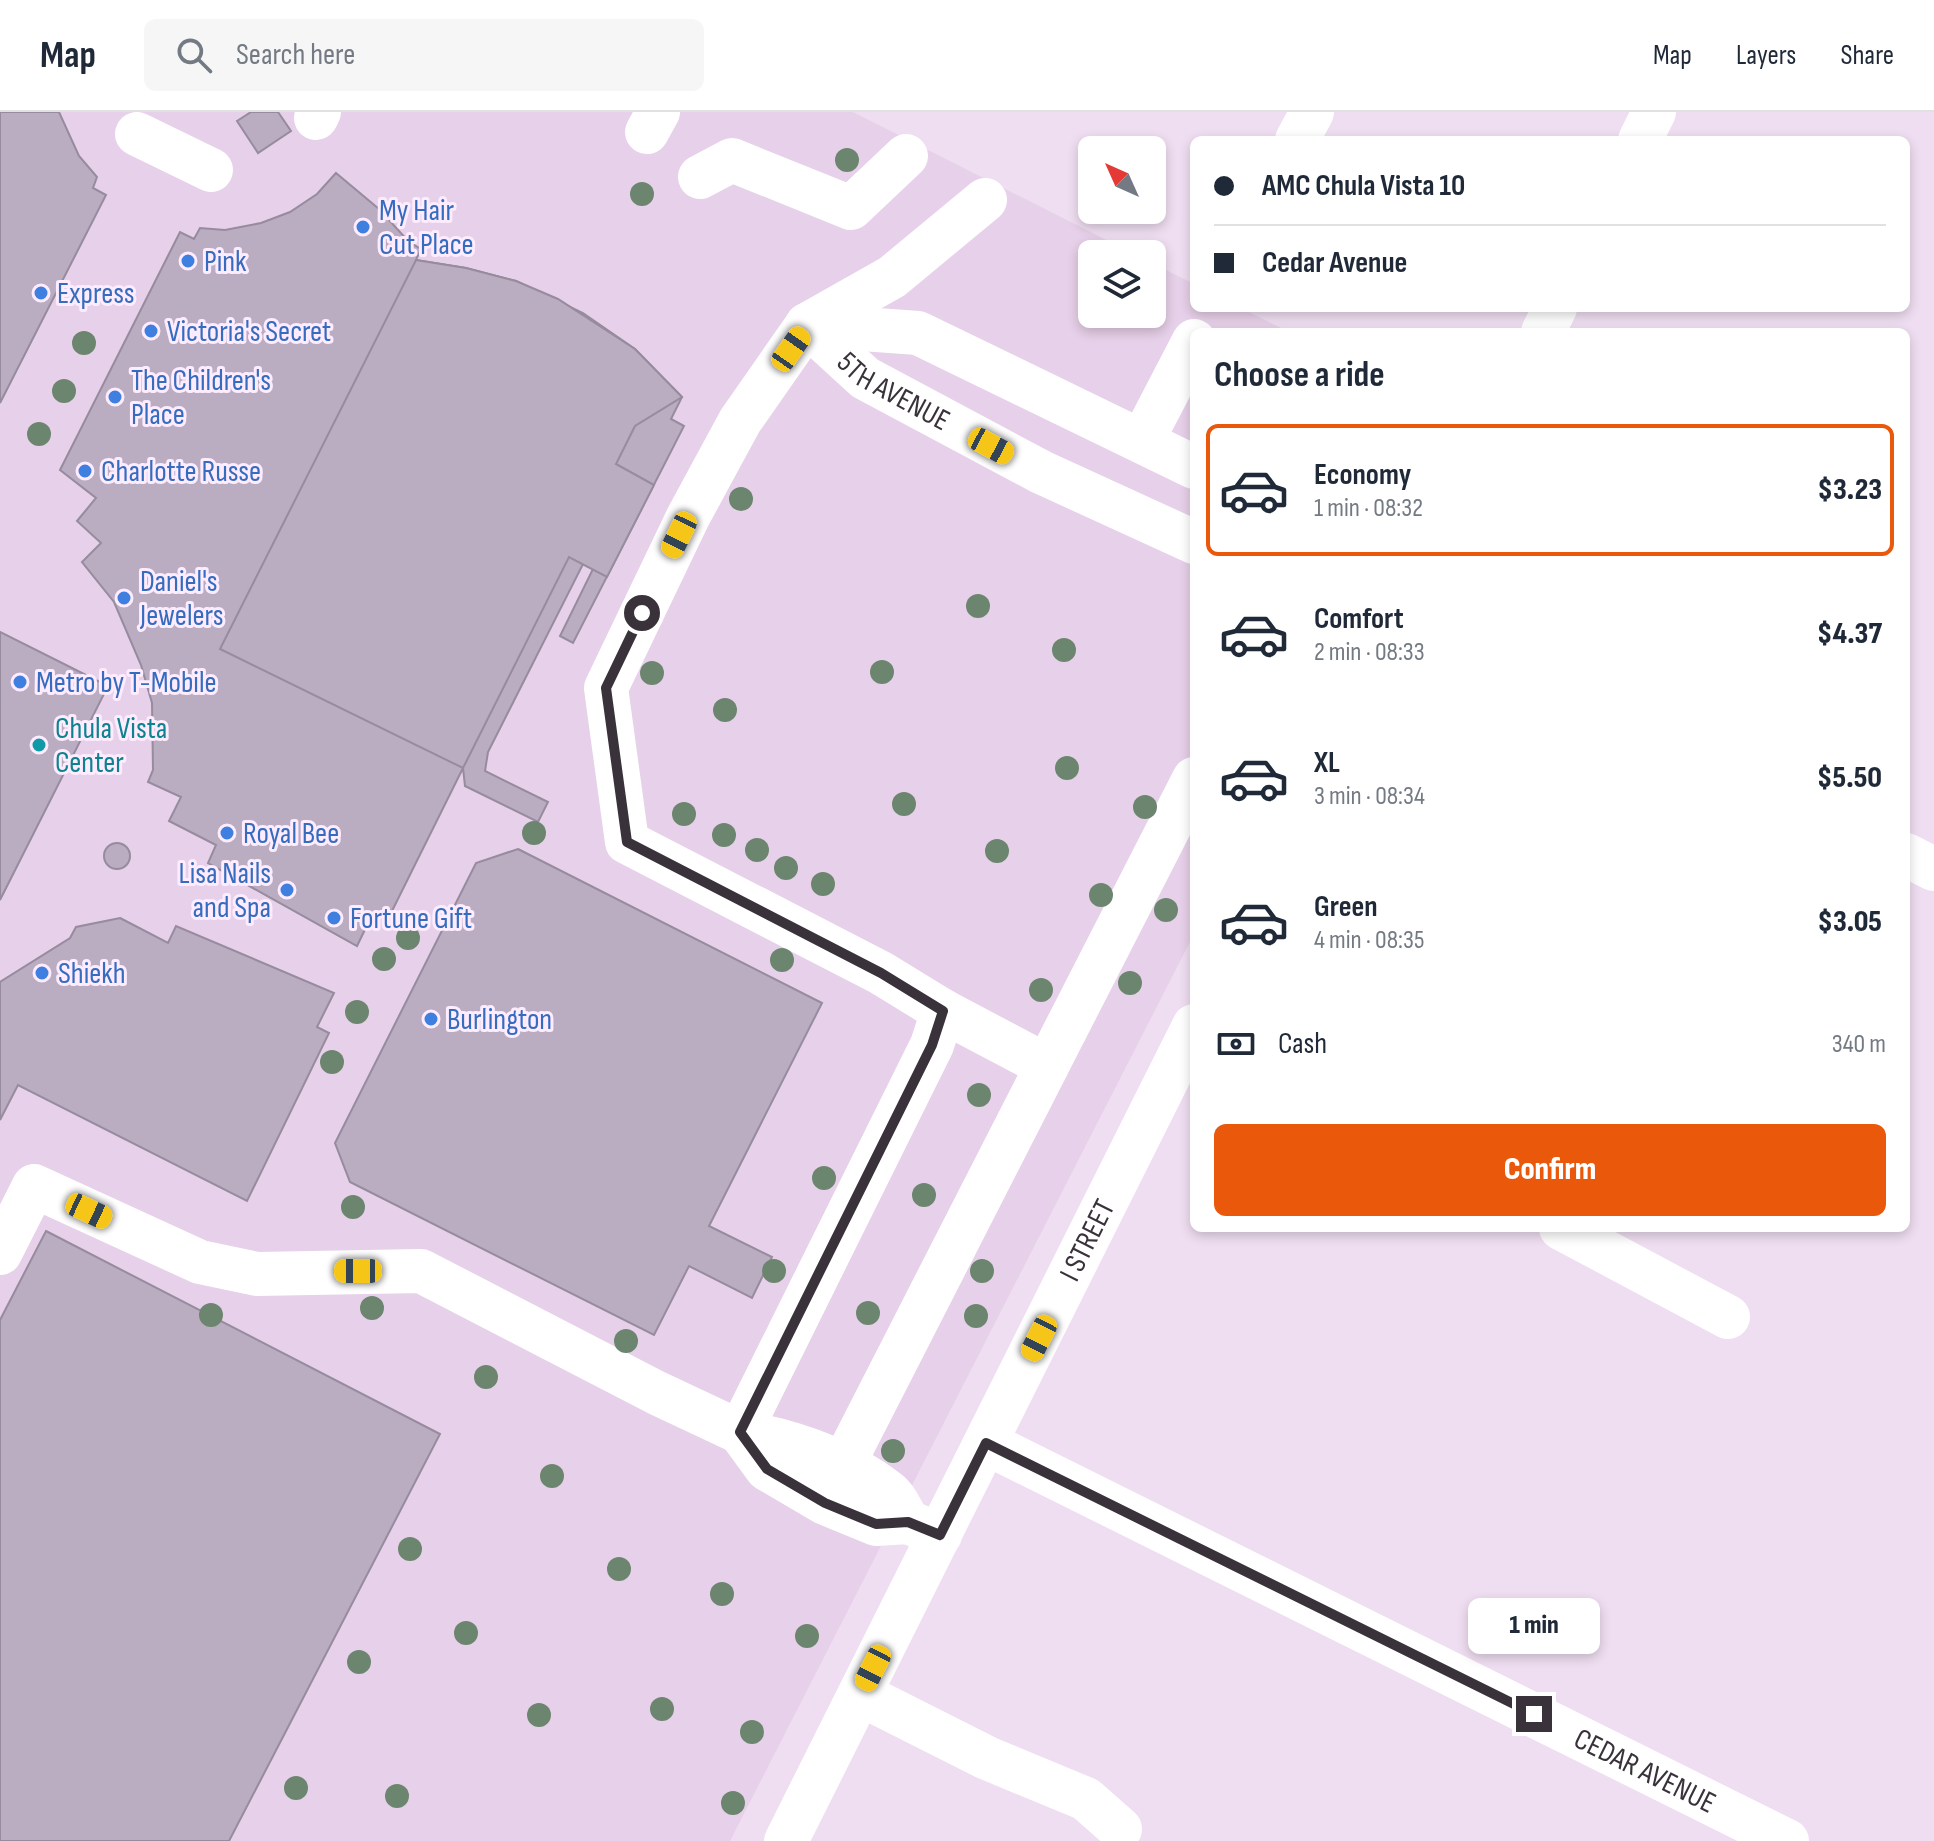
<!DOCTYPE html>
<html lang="en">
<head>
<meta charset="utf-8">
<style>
  :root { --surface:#fff; --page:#f6f6f7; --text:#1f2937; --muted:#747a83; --line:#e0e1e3; --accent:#ea580c }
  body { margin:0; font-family:"Sofia Sans Condensed",sans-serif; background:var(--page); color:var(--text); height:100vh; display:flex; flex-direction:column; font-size:30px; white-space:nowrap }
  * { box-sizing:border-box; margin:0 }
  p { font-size:26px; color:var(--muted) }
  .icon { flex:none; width:44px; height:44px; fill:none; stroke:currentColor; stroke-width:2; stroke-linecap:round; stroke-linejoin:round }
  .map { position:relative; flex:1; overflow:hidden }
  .side { position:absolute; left:1190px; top:216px; width:720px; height:904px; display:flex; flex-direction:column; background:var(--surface); border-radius:12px; box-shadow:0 4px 12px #0003 }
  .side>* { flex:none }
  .banner { position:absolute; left:1190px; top:24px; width:720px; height:176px; border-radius:12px; box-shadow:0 4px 12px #0003; display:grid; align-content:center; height:176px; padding:0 24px; background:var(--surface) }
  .needle { width:52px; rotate:315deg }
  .controls { position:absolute; left:1078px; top:24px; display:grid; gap:16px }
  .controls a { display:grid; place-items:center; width:88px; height:88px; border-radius:12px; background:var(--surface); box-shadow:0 4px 12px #0003; font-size:40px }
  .end { position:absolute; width:36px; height:36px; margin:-18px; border:10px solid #39323a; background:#fff; box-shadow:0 0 0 4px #fff }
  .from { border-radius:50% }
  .bubble { position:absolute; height:56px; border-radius:12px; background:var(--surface); box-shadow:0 4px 12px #0003; font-size:26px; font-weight:800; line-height:56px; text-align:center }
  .car { position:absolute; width:24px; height:48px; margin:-24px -12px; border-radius:10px; box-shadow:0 0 6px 2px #0007; background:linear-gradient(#f5c518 24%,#345 0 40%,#f5c518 0 76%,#345 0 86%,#f5c518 0) }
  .banner b { display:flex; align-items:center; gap:28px; height:76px; font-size:30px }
  .banner b+b { border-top:2px solid var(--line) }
  .banner i { width:20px; height:20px; background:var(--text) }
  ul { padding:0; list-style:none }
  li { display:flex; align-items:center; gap:24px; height:132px; margin:0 16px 12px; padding:0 8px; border:4px solid transparent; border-radius:12px }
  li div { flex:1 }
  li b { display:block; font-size:30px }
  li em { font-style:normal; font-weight:800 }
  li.on { border-color:var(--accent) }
  li>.icon { width:72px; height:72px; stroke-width:1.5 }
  h2 { padding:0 24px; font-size:36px; line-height:96px }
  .pay { display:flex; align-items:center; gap:20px; height:88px; padding:0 24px; font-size:30px }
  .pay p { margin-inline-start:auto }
  .action { display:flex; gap:16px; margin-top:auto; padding:16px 24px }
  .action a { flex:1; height:92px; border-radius:12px; background:var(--accent); color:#fff; font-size:32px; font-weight:800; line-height:92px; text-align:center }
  header { display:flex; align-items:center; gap:48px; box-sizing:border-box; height:112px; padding:0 40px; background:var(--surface); border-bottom:2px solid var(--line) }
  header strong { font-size:38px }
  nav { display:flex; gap:44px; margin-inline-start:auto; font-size:28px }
  .search { width:560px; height:72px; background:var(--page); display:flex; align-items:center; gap:20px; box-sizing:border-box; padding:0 28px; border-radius:12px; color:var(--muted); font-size:30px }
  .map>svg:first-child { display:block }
  .built { fill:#e7d0e9 }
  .building { fill:#baacc1; stroke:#978b9e; stroke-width:2 }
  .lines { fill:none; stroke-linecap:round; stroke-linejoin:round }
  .minor { stroke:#fff; stroke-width:44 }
  .tree { fill:#6c856e }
  .route { stroke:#39323a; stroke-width:10 }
  .shop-dot { fill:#3f7fe0; stroke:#fdebfe; stroke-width:3 }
  .culture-dot { fill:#0f9aa8; stroke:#fdebfe; stroke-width:3 }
  .labels { text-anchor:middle; stroke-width:6; stroke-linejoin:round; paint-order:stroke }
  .shop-label { font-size:30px; fill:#366cbe; stroke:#fdebfe; text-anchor:start }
  .street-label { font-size:30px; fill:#39323a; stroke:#fdebfe }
  .culture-label { font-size:30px; fill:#0d838f; stroke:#fdebfe; text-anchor:start }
</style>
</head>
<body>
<header>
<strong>Map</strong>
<div class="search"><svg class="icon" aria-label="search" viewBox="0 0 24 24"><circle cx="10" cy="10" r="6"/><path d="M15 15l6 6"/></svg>Search here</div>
<nav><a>Map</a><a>Layers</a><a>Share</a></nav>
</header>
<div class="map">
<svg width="1934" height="1729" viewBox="0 0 1934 1729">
  <rect width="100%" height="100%" fill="#efdef1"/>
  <path class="built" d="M 0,0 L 853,0 L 1134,142 L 1092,142 L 1092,202 L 1152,202 L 1152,151 L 1194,172 L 1194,196 L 1241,196 L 1289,220 L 1194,220 L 1194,822 L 730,1729 L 0,1729 Z"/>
  <g class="building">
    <path d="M 0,0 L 59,0 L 79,44 L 97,65 L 93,76 L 106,83 L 0,291 Z"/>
    <path d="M 251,0 L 278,0 L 291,19 L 258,41 L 237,9 Z"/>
    <path d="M 336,61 L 379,97 L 409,130 L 421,137 L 416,148 L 466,156 L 516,169 L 583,201 L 635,237 L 682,285 L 671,307 L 684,314 L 573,531 L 560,524 L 593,457 L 583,452 L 488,640 L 485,659 L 548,690 L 538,710 L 465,674 L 463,656 L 387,809 L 373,801 L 357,834 L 208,751 L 216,733 L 169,709 L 181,685 L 148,670 L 153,658 L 152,591 L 141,553 L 114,490 L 82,450 L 101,431 L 77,409 L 96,386 L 60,358 L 180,120 L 194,127 L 200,116 L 225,118 L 261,111 L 290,100 L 317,82 Z"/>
    <path d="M 416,148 L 466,156 L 516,169 L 558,187 L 635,237 L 682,285 L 635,314 L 616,352 L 654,373 L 607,465 L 569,445 L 463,656 L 220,537 Z"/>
    <path d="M 0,520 L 108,574 L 0,788 Z"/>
    <circle cx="117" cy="744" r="13"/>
    <path d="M 518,737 L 822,891 L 709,1114 L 772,1145 L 752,1186 L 689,1154 L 654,1223 L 350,1070 L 335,1031 L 476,751 Z"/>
    <path d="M 120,806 L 168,831 L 176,814 L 334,881 L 317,915 L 329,921 L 247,1089 L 18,973 L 0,1008 L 0,870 L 70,826 L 76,815 Z"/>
    <path d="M 46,1119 L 440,1322 L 229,1729 L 0,1729 L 0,1208 Z"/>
  </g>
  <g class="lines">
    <g class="minor">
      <path d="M 316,6 L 319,0"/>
      <path d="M 647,20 L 658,0"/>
      <path d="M 137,22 L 211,58"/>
      <path d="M 1297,28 L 1312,0"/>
      <path d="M 1640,28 L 1654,0"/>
      <path d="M 700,65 L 732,48 L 851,96 L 906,44"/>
      <path id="s1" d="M 807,213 L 865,266 L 1041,360 L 1194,430"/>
      <path d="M 807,213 L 918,221 L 1194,355"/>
      <path d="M 1543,220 L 1555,196"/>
      <path d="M 1142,329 L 1194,229"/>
      <path d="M 1906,743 L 1934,757"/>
      <path d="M 1047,954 L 1194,667"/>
      <path d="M 1561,1116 L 1728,1205"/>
      <path d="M 0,1141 L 34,1074 L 200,1150 L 257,1162 L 421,1159 L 657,1281 L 740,1320 L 932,933 L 943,899 L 881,861 L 627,730 L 606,576 L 688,405 L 740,309 L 807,213 L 892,165 L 985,88"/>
      <path d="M 740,1320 L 767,1357 L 825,1391 L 876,1412 L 908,1410 L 940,1423"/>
      <path d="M 740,1320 C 791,1329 845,1347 887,1379 C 896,1385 902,1400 908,1410"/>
      <path id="s2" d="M 986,1331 L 1787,1729"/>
      <path d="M 843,1353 L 1047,954 L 943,899"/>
      <path d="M 860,1582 L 987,1646 L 1086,1687 L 1120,1717"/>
      <path id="s3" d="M 786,1729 L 1194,914"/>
    </g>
  </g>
  <g class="tree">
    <circle cx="847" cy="48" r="12"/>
    <circle cx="642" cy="82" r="12"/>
    <circle cx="84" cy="231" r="12"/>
    <circle cx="64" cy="279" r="12"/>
    <circle cx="39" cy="322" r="12"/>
    <circle cx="741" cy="387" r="12"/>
    <circle cx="978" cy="494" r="12"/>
    <circle cx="1064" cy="538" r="12"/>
    <circle cx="882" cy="560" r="12"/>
    <circle cx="652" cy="561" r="12"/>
    <circle cx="725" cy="598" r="12"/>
    <circle cx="1067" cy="656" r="12"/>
    <circle cx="904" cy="692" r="12"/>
    <circle cx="1145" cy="695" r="12"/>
    <circle cx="684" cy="702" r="12"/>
    <circle cx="534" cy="721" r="12"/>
    <circle cx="724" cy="723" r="12"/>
    <circle cx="757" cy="738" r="12"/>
    <circle cx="997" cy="739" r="12"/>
    <circle cx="786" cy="756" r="12"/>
    <circle cx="823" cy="772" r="12"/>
    <circle cx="1101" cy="783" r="12"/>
    <circle cx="1166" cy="798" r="12"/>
    <circle cx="408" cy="826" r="12"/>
    <circle cx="384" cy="847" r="12"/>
    <circle cx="782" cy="848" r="12"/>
    <circle cx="1130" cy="871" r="12"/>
    <circle cx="1041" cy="878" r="12"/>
    <circle cx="357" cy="900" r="12"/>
    <circle cx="332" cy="950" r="12"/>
    <circle cx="979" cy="983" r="12"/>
    <circle cx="824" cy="1066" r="12"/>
    <circle cx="924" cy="1083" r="12"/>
    <circle cx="353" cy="1095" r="12"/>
    <circle cx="774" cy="1159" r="12"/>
    <circle cx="982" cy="1159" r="12"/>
    <circle cx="372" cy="1196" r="12"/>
    <circle cx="868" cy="1201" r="12"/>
    <circle cx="211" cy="1203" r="12"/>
    <circle cx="976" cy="1204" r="12"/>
    <circle cx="626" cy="1229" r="12"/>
    <circle cx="486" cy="1265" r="12"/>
    <circle cx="893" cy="1339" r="12"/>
    <circle cx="552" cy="1364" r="12"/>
    <circle cx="410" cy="1437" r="12"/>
    <circle cx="619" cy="1457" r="12"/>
    <circle cx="722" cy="1482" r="12"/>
    <circle cx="466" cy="1521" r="12"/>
    <circle cx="807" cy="1524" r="12"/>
    <circle cx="359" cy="1550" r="12"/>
    <circle cx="662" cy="1597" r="12"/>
    <circle cx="539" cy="1603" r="12"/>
    <circle cx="752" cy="1620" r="12"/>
    <circle cx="296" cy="1676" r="12"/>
    <circle cx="397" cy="1684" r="12"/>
    <circle cx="733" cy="1691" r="12"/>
  </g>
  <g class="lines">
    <path class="route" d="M 642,501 L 606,576 L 627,730 L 881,861 L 943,899 L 932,933 L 740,1320 L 767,1357 L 825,1391 L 876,1412 L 908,1410 L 940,1423 L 986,1331 L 1534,1602"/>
  </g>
  <g class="shop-dot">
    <circle cx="363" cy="115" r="8"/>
    <circle cx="188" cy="149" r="8"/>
    <circle cx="41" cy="181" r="8"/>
    <circle cx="151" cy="219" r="8"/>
    <circle cx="115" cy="285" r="8"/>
    <circle cx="85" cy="359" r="8"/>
    <circle cx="124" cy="486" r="8"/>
    <circle cx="20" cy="570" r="8"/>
    <circle cx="227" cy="721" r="8"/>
    <circle cx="287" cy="778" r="8"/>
    <circle cx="334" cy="806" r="8"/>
    <circle cx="42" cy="861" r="8"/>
    <circle cx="431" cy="907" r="8"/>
  </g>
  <circle class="culture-dot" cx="39" cy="633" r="8"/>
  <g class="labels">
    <g class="shop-label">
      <text x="379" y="108">My Hair<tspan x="379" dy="34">Cut Place</tspan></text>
      <text x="204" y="159">Pink</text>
      <text x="57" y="191">Express</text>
      <text x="167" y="229">Victoria's Secret</text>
      <text x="131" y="278">The Children's<tspan x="131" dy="34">Place</tspan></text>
      <text x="101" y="369">Charlotte Russe</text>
      <text x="140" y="479">Daniel's<tspan x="140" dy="34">Jewelers</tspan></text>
      <text x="36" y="580">Metro by T-Mobile</text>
      <text x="243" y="731">Royal Bee</text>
      <text x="271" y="771" text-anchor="end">Lisa Nails<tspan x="271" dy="34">and Spa</tspan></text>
      <text x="350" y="816">Fortune Gift</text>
      <text x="58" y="871">Shiekh</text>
      <text x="447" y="917">Burlington</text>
    </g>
    <g class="street-label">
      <text dy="10" stroke="none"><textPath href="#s1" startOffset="110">5TH AVENUE</textPath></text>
      <text dy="10" stroke="none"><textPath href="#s3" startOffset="672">I STREET</textPath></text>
      <text dy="10" stroke="none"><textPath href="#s2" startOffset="736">CEDAR AVENUE</textPath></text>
    </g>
    <g class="culture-label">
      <text x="55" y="626">Chula Vista<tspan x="55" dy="34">Center</tspan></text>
    </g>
  </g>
</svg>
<div class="controls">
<a><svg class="needle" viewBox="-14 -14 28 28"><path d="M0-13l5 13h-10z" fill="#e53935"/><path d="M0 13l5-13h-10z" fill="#747a83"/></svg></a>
<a><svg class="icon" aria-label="layers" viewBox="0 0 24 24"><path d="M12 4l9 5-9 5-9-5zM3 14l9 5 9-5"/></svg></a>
</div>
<i class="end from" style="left:642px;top:501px"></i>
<i class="end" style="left:1534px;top:1602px"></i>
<div class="bubble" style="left:1468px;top:1486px;width:132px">1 min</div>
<i class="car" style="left:791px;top:237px;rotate:35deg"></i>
<i class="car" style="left:991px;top:334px;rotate:118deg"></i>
<i class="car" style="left:679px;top:423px;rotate:206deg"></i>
<i class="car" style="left:89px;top:1099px;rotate:115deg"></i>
<i class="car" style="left:358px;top:1159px;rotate:270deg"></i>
<i class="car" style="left:1039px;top:1226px;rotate:207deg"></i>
<i class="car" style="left:873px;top:1556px;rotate:207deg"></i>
<div class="banner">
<b><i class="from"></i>AMC Chula Vista 10</b>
<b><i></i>Cedar Avenue</b>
</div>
<section class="side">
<h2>Choose a ride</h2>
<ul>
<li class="on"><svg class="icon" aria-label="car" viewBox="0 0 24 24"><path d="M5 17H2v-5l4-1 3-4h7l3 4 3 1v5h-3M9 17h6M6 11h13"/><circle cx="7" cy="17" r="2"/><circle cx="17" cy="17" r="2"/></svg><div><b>Economy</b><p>1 min · 08:32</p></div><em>$3.23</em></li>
<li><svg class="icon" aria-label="car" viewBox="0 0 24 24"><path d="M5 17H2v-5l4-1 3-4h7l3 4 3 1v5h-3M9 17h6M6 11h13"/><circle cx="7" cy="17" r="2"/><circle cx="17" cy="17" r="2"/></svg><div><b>Comfort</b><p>2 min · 08:33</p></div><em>$4.37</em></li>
<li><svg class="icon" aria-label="car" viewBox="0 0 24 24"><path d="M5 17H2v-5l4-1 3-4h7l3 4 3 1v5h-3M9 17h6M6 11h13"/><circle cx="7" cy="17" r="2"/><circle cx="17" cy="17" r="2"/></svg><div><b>XL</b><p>3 min · 08:34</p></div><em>$5.50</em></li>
<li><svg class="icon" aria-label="car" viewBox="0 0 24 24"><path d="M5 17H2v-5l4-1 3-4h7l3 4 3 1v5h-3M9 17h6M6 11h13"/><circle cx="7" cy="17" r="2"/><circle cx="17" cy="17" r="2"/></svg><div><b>Green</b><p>4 min · 08:35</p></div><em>$3.05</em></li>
</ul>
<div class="pay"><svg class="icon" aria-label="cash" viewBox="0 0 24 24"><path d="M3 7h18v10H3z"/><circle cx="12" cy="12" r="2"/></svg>Cash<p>340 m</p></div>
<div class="action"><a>Confirm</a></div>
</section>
</div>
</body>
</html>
